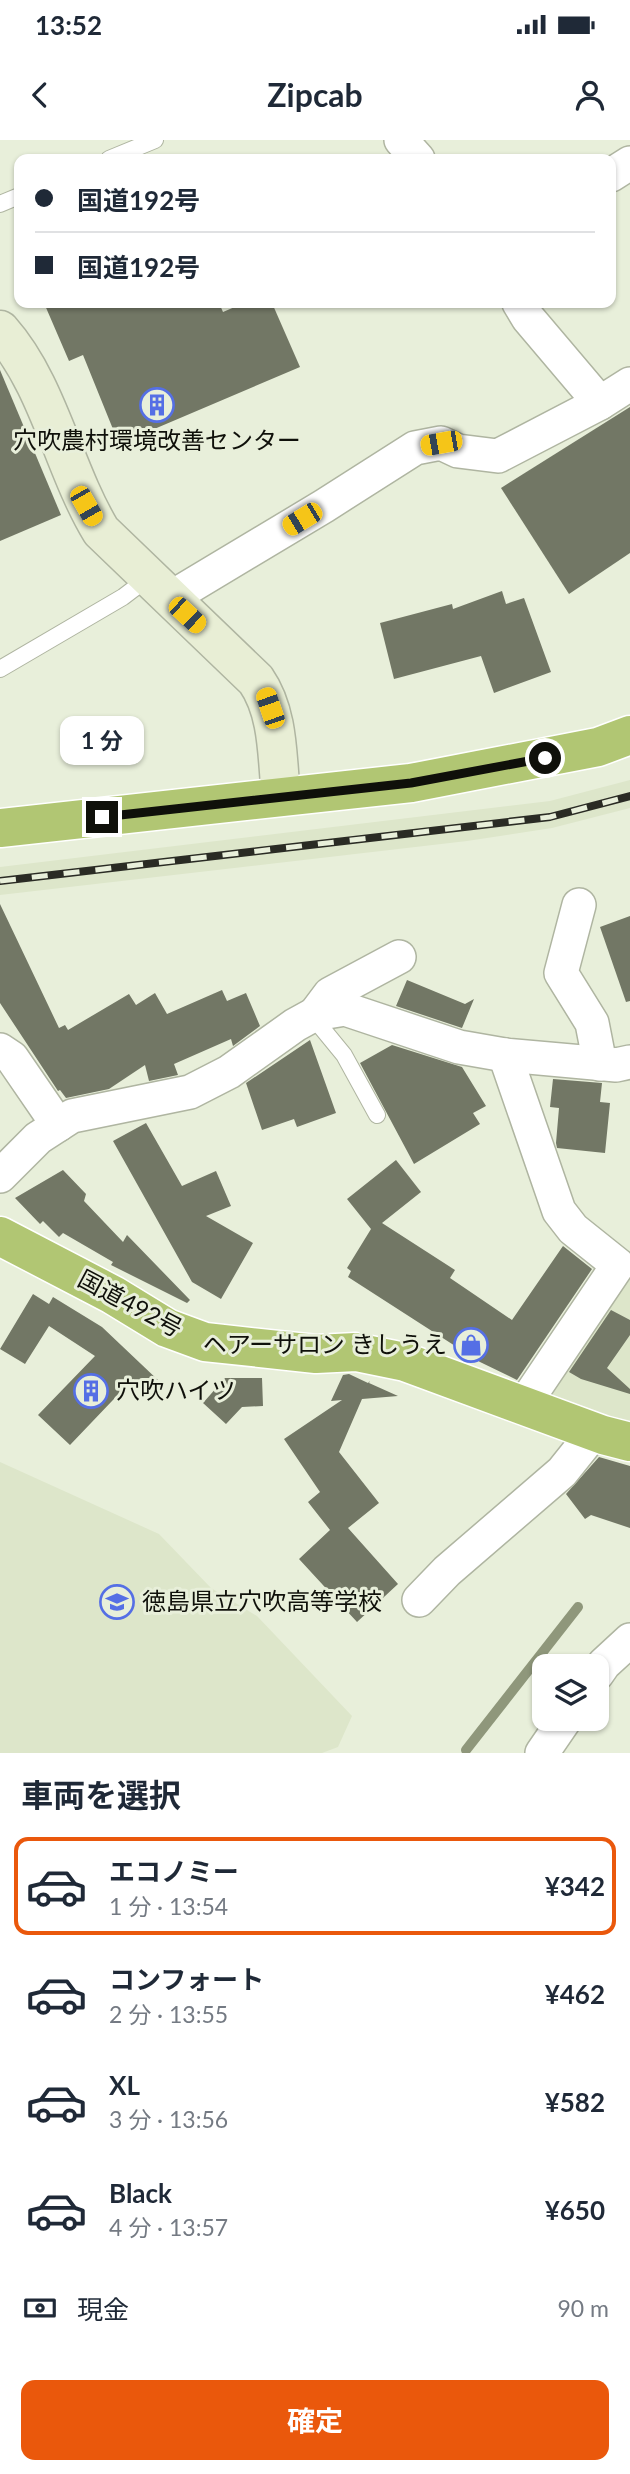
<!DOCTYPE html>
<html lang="ja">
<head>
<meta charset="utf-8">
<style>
  :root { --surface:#fff; --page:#f2f2f3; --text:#1f2937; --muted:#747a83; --line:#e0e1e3; --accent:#ea580c }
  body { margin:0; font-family:Lato,"Noto Sans JP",sans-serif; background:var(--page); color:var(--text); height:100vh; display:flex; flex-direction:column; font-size:26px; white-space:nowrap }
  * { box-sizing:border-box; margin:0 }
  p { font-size:23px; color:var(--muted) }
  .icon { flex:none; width:38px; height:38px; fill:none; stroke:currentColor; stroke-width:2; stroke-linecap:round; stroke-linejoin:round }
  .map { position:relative; height:1613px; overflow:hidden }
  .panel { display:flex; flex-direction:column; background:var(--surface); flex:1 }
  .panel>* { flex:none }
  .banner { position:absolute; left:14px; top:14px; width:602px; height:154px; border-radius:14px; box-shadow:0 2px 5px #0004; display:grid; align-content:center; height:154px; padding:0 21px; background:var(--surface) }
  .tools { position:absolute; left:532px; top:1514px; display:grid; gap:14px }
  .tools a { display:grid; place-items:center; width:77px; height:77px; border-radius:14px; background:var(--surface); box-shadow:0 2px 5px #0004; font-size:35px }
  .end { position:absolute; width:32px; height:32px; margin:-16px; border:9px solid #0f100a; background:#fff; box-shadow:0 0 0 4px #fff }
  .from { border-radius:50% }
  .bubble { position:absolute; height:49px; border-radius:14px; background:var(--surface); box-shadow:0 2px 5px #0004; font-size:23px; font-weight:700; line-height:49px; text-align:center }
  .car { position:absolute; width:21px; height:42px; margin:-21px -10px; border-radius:9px; box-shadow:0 0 5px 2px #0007; background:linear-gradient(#f5c518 24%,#345 0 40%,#f5c518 0 76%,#345 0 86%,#f5c518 0) }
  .banner b { display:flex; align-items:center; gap:24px; height:66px; font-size:26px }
  .banner b+b { border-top:2px solid var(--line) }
  .banner i { width:18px; height:18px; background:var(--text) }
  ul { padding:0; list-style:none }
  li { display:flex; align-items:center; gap:21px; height:98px; margin:0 14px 10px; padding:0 7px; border:4px solid transparent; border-radius:14px }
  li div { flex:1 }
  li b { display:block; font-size:26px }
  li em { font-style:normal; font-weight:700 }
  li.on { border-color:var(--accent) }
  li>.icon { width:63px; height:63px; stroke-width:1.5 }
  h2 { padding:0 21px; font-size:32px; line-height:84px }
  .pay { display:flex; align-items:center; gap:18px; height:77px; padding:0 21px; font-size:26px }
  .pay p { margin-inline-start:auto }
  .action { display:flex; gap:14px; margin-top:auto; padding:14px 21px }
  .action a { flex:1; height:80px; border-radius:14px; background:var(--accent); color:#fff; font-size:28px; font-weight:700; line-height:80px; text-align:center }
  .status { display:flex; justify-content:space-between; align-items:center; height:49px; padding:0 35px; background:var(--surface); direction:ltr }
  .status svg { height:19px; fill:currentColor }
  header { display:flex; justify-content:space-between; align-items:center; height:91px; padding:0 21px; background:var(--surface); font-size:32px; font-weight:700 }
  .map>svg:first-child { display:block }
  .built { fill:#dde6ca }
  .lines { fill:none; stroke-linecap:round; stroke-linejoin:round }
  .stream { stroke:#8f977b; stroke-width:10 }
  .building { fill:#727765 }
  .lane-casing { stroke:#afb5a1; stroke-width:18 }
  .street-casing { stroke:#afb5a1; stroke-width:36 }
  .secondary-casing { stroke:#afb5a1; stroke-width:41 }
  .highway-casing { stroke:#fff; stroke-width:41 }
  .lane { stroke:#fff; stroke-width:16 }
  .street { stroke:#fff; stroke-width:33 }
  .secondary { stroke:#e8eed5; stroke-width:38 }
  .highway { stroke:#b1c673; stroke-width:38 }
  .rail-casing { stroke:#2a2b24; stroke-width:8 }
  .rail { stroke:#e8efda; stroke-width:5; stroke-dasharray:16; stroke-linecap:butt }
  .route { stroke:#0f100a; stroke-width:9 }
  .labels { text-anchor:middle; stroke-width:6; stroke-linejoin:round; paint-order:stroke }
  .poi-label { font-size:24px; fill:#0f100a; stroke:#e8efda; text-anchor:start }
  .street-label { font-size:24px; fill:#0f100a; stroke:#e8efda }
</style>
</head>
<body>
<div class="status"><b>13:52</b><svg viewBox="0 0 49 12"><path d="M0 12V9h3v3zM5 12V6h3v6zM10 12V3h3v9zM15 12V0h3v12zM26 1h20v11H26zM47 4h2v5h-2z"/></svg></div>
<header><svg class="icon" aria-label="back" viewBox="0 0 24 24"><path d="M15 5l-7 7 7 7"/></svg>Zipcab<svg class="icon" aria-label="person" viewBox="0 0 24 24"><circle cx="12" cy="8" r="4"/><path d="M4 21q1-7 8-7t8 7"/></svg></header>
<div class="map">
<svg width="630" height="1613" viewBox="0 0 630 1613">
  <rect width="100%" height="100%" fill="#e8efda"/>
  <g class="built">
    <path d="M 630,640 L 630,668 L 552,688 L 467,701 L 0,755 L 0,727 L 550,661 Z"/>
    <path d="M 630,1129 L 630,1288 L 542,1257 Z"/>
    <path d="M 0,1322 L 159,1394 L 211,1448 L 257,1476 L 352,1576 L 338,1607 L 322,1613 L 0,1613 Z"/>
  </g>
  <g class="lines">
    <path class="stream" d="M 466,1610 L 578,1467"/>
  </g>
  <g class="building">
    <path d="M 44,163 L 219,163 L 223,172 L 244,163 L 272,163 L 300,227 L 119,304 L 83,215 L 69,221 Z"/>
    <path d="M 0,230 L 61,375 L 0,401 Z"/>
    <path d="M 630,267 L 630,413 L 569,454 L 501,348 Z"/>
    <path d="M 502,451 L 506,464 L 524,458 L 551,532 L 494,553 L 481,516 L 394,539 L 380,483 L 452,464 L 453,469 Z"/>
    <path d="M 0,764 L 59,888 L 65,885 L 68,890 L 129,854 L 136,865 L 155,853 L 167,874 L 222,850 L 227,861 L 246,853 L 260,886 L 233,906 L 231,899 L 174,924 L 178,935 L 149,941 L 145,925 L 109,949 L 66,958 L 60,950 L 58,951 L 0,863 Z"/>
    <path d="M 630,776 L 630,861 L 626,862 L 600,787 Z"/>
    <path d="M 407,840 L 465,864 L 474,859 L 462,888 L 396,866 Z"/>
    <path d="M 310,900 L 336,973 L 297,987 L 294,979 L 262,990 L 246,943 Z"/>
    <path d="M 392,905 L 462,927 L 486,966 L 473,973 L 480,984 L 414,1024 L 360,923 Z"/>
    <path d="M 553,939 L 602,943 L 600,962 L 610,963 L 605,1013 L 557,1008 L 556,1003 L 559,968 L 550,967 Z"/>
    <path d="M 146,983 L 182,1046 L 216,1031 L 231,1066 L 206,1076 L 253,1103 L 221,1159 L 192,1142 L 113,1001 Z"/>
    <path d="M 396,1020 L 421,1052 L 382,1083 L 455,1130 L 450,1138 L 512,1180 L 563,1106 L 592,1129 L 517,1240 L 480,1222 L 348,1137 L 351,1131 L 347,1128 L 371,1089 L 347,1059 Z"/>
    <path d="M 63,1030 L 86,1054 L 84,1061 L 123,1102 L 127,1095 L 190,1160 L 187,1163 L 111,1125 L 113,1122 L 63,1093 L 59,1097 L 43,1081 L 40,1084 L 15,1058 Z"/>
    <path d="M 33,1154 L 49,1164 L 53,1157 L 102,1187 L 160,1242 L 152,1251 L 133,1239 L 70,1305 L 38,1275 L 95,1216 L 49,1186 L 25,1224 L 0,1209 Z"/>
    <path d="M 611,1170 L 630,1180 L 630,1195 L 607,1228 L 630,1249 L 630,1254 L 581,1239 L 569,1232 Z"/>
    <path d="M 349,1234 L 368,1243 L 370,1241 L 369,1243 L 398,1256 L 362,1259 L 339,1312 L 379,1363 L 348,1388 L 398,1444 L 357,1482 L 299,1419 L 330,1390 L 308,1362 L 320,1352 L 284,1299 L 342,1260 L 331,1261 L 343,1235 Z"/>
    <path d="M 225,1238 L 262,1238 L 263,1266 L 242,1267 L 226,1284 L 203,1263 Z"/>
    <path d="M 599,1317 L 630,1326 L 630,1388 L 591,1375 L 585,1379 L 566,1354 Z"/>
  </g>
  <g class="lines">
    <g class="lane-casing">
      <g id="lane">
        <path d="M 109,19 L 155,0"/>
        <path d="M 0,64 L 19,56"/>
        <path d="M 0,529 L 123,457 L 148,438"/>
        <path d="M 312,876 L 344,915 L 377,975"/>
      </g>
    </g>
    <g class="street-casing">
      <g id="street">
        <path d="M 401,0 L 418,19"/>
        <path d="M 611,35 L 630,23"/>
        <path d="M 519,163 L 528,178 L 600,263"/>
        <path d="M 169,459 L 324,366 L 415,308 L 441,303 L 458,311 L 498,316 L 600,263 L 630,244"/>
        <path d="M 579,765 L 561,833 L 592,883 L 600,924"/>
        <path d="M 315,874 L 330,854 L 399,817"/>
        <path d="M 0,910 L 12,918 L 58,985"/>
        <path d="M 505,915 L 559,1071 L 573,1089 L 618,1125 L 523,1266"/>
        <path d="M 0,1036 L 38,998 L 72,976 L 190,952 L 229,932 L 295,885 L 315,874 L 345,869 L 459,907 L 505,915 L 616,925 L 630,922"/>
        <path d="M 419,1460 L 447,1431 L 562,1332 L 594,1292"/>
        <path d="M 597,1534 L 604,1524 L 630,1500"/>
        <path d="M 542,1613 L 566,1578"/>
      </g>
    </g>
    <g class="secondary-casing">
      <path id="secondary" d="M 0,190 C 49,245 63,328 101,391 L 256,540 C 279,573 277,618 281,656"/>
    </g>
    <g class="highway-casing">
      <g id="highway">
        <path d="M 0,688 L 411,643 L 598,607 L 630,595"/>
        <path d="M 0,1096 L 113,1155 L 167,1188 L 205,1202 L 316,1214 L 356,1212 L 405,1222 L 603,1295 L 630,1302"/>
      </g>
    </g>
    <use href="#lane" class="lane"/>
    <use href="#street" class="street"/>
    <use href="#secondary" class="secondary"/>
    <use href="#highway" class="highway"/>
    <g class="rail-casing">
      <path id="rail" d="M 0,741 L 550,677 L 630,656"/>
    </g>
    <use href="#rail" class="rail"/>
  </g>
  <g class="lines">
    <path class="route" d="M 102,677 L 411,643 L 545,618"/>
  </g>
  <defs>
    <g id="building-ring" transform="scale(1.75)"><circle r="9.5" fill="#e8efda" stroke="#556fe5" stroke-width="1.5"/><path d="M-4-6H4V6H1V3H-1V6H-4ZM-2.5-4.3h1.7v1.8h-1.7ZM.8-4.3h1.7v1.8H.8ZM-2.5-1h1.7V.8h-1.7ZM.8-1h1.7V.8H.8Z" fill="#556fe5"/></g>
    <g id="shop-ring" transform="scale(1.75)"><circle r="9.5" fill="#e8efda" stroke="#556fe5" stroke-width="1.5"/><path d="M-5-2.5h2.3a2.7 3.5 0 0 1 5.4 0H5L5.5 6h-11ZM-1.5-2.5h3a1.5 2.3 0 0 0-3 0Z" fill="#556fe5"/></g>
    <g id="school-ring" transform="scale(1.75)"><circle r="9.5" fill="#e8efda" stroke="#556fe5" stroke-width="1.5"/><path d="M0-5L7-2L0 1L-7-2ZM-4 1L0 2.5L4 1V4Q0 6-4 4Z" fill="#556fe5"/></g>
  </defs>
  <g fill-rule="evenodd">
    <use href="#building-ring" x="157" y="265"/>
    <use href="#shop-ring" x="471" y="1205"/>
    <use href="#building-ring" x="91" y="1251"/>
    <use href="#school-ring" x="117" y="1462"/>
  </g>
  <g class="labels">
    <g class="poi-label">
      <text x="157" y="309" text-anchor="middle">穴吹農村環境改善センター</text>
      <text x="447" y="1213" text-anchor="end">ヘアーサロン きしうえ</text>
      <text x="116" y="1259">穴吹ハイツ</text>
      <text x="142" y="1470">徳島県立穴吹高等学校</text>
    </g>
    <g class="street-label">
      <text transform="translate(130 1164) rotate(28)" y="8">国道492号</text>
    </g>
  </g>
</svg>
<div class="tools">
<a><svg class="icon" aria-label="layers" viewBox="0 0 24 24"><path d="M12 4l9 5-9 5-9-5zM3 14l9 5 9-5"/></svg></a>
</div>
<i class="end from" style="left:545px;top:618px"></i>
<i class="end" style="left:102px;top:677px"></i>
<div class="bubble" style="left:60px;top:576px;width:84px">1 分</div>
<i class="car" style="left:441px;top:303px;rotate:260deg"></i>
<i class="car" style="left:86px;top:366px;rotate:150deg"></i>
<i class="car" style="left:302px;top:379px;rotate:239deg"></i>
<i class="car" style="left:187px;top:475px;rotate:133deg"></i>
<i class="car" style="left:270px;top:568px;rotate:341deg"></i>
<div class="banner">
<b><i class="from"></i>国道192号</b>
<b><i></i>国道192号</b>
</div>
</div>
<section class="panel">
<h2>車両を選択</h2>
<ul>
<li class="on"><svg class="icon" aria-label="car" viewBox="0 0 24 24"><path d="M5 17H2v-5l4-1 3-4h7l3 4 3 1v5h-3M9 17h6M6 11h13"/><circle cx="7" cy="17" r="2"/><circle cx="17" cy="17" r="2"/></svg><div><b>エコノミー</b><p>1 分 · 13:54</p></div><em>¥342</em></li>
<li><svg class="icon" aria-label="car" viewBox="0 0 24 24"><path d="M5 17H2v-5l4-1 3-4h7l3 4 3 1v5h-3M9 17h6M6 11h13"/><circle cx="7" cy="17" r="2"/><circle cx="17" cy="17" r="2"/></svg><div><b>コンフォート</b><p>2 分 · 13:55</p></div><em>¥462</em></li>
<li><svg class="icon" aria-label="car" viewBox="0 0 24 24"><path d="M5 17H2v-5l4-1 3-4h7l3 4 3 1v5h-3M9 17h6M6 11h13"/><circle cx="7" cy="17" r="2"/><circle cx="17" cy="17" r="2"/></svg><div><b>XL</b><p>3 分 · 13:56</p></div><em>¥582</em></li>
<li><svg class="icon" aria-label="car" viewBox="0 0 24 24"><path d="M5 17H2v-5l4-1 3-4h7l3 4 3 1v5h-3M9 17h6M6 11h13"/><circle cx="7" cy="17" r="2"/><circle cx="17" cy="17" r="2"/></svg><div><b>Black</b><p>4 分 · 13:57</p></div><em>¥650</em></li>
</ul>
<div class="pay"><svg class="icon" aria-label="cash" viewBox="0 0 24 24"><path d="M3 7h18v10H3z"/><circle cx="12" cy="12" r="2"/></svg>現金<p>90 m</p></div>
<div class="action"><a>確定</a></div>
</section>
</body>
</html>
